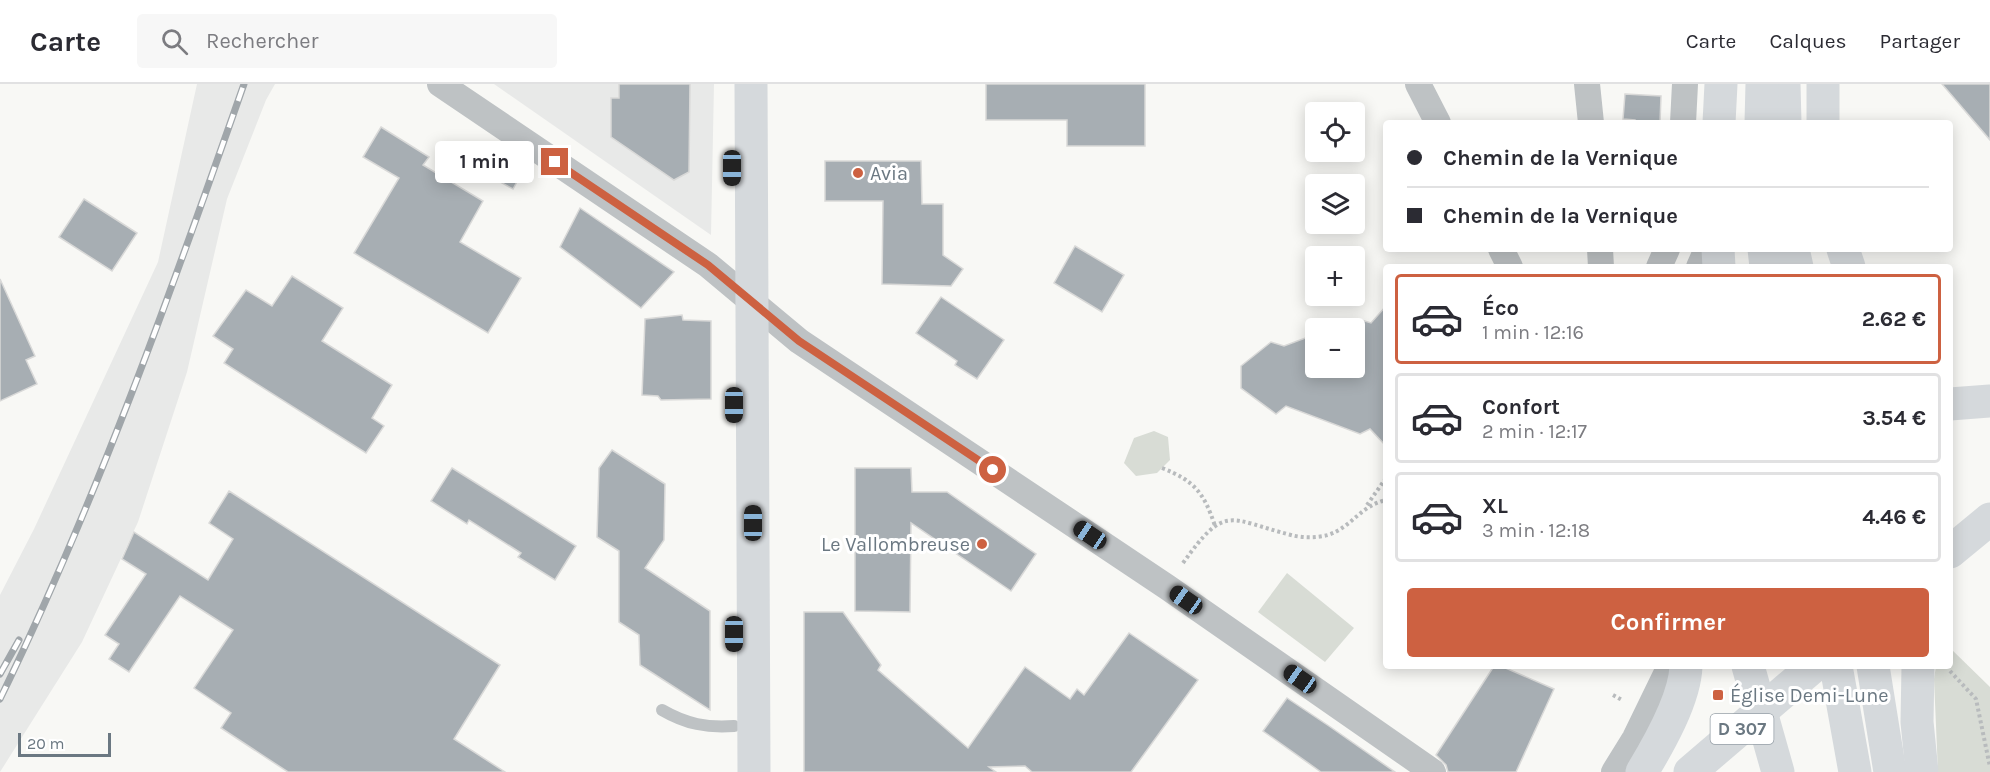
<!DOCTYPE html>
<html lang="fr">
<head>
<meta charset="utf-8">
<style>
  :root { --surface:#fff; --page:#f7f7f7; --text:#2b2b33; --muted:#7c7c81; --line:#e1e1e2; --accent:#cd6141 }
  body { margin:0; font-family:Karla,sans-serif; background:var(--page); color:var(--text); height:100vh; display:flex; flex-direction:column; font-size:22px; white-space:nowrap }
  * { box-sizing:border-box; margin:0 }
  p { font-size:20px; color:var(--muted) }
  .icon { flex:none; width:33px; height:33px; fill:none; stroke:currentColor; stroke-width:2; stroke-linecap:round; stroke-linejoin:round }
  .map { position:relative; flex:1; overflow:hidden }
  .panel { position:absolute; left:1383px; top:180px; width:570px; height:405px; display:flex; flex-direction:column; background:var(--surface); border-radius:6px; box-shadow:0 3px 15px #0003 }
  .panel>* { flex:none }
  .hud { position:absolute; left:1383px; top:36px; width:570px; height:132px; border-radius:6px; box-shadow:0 3px 15px #0003; display:grid; align-content:center; height:132px; padding:0 24px; background:var(--surface) }
  .tools { position:absolute; left:1305px; top:18px; display:grid; gap:12px }
  .tools a { display:grid; place-items:center; width:60px; height:60px; border-radius:6px; background:var(--surface); box-shadow:0 3px 15px #0003; font-size:30px }
  .scale { position:absolute; left:18px; bottom:15px; width:93px; box-sizing:border-box; padding-left:6px; border:3px solid #6b7882; border-top:0; font-size:16px; line-height:21px; white-space:nowrap; color:#6b7882; -webkit-text-stroke:4px #fff; paint-order:stroke }
  .end { position:absolute; width:27px; height:27px; margin:-14px; border:8px solid #cd6141; background:#fff; box-shadow:0 0 0 3px #fff }
  .from { border-radius:50% }
  .bubble { position:absolute; height:42px; border-radius:6px; background:var(--surface); box-shadow:0 3px 15px #0003; font-size:20px; font-weight:700; line-height:42px; text-align:center }
  .car { position:absolute; width:18px; height:36px; margin:-18px -9px; border-radius:8px; box-shadow:0 0 4px 2px #0007; background:linear-gradient(#222 24%,#8ab4d8 0 40%,#222 0 76%,#8ab4d8 0 86%,#222 0) }
  .hud b { display:flex; align-items:center; gap:21px; height:57px; font-size:22px }
  .hud b+b { border-top:2px solid var(--line) }
  .hud i { width:15px; height:15px; background:var(--text) }
  ul { padding:10px 0 0; list-style:none }
  li { display:flex; align-items:center; gap:18px; height:90px; margin:0 12px 9px; padding:0 12px; border:3px solid var(--line); border-radius:6px }
  li div { flex:1 }
  li b { display:block; font-size:22px }
  li em { font-style:normal; font-weight:700 }
  li.active { border-color:var(--accent) }
  li>.icon { width:54px; height:54px; stroke-width:1.5 }
  .button { display:flex; gap:12px; margin-top:auto; padding:12px 24px }
  .button a { flex:1; height:69px; border-radius:6px; background:var(--accent); color:#fff; font-size:24px; font-weight:700; line-height:69px; text-align:center }
  header { display:flex; align-items:center; gap:36px; box-sizing:border-box; height:84px; padding:0 30px; background:var(--surface); border-bottom:2px solid var(--line) }
  header strong { font-size:28px }
  nav { display:flex; gap:33px; margin-inline-start:auto; font-size:21px }
  .search { width:420px; height:54px; background:var(--page); display:flex; align-items:center; gap:15px; box-sizing:border-box; padding:0 21px; border-radius:6px; color:var(--muted); font-size:22px }
  .map>svg:first-child { display:block }
  .built { fill:#e8e9e8 }
  .green { fill:#d8dcd5 }
  .building { fill:#a7aeb3; stroke:#d9d9d8; stroke-width:1.5 }
  .lines { fill:none; stroke-linecap:round; stroke-linejoin:round }
  .path { stroke:#b8bbbd; stroke-width:4; stroke-dasharray:3 3; stroke-linecap:butt }
  .service { stroke:#bec2c4; stroke-width:12 }
  .minor { stroke:#bec2c4; stroke-width:26 }
  .secondary { stroke:#d5d9dc; stroke-width:33 }
  .primary { stroke:#d5d9dc; stroke-width:33 }
  .rail-casing { stroke:#a0a6aa; stroke-width:7 }
  .rail { stroke:#fff; stroke-width:4.5; stroke-dasharray:14; stroke-linecap:butt }
  .route { stroke:#cd6141; stroke-width:8 }
  .poi-dot { fill:#cd6141; stroke:#fff; stroke-width:2 }
  .labels { text-anchor:middle; stroke-width:6; stroke-linejoin:round; paint-order:stroke }
  .shield { fill:#fff; stroke:#97a0a8; stroke-width:1.5 }
  .shield-label { font-size:18px; font-weight:bold; fill:#6b7882 }
  .poi-label { font-size:20px; fill:#6b7882; stroke:#fff; text-anchor:start }
</style>
</head>
<body>
<header>
<strong>Carte</strong>
<div class="search"><svg class="icon" aria-label="search" viewBox="0 0 24 24"><circle cx="10" cy="10" r="6"/><path d="M15 15l6 6"/></svg>Rechercher</div>
<nav><a>Carte</a><a>Calques</a><a>Partager</a></nav>
</header>
<div class="map">
<svg width="1990" height="688" viewBox="0 0 1990 688">
  <rect width="100%" height="100%" fill="#f8f8f5"/>
  <g class="built">
    <path d="M 197,0 L 275,0 L 266,16 L 227,115 L 187,288 L 138,438 L 82,558 L 0,688 L 0,511 L 34,445 L 158,178 Z"/>
    <path d="M 494,0 L 714,0 L 711,151 Z"/>
  </g>
  <g class="green">
    <path d="M 1154,347 L 1168,353 L 1170,376 L 1157,389 L 1136,392 L 1124,379 L 1134,354 Z"/>
    <path d="M 1287,489 L 1354,544 L 1325,578 L 1258,528 Z"/>
    <path d="M 1950,564 L 1990,603 L 1990,688 L 1938,688 L 1934,595 L 1936,582 L 1950,582 Z"/>
  </g>
  <g class="building">
    <path d="M 619,0 L 690,0 L 689,88 L 674,96 L 611,53 L 611,14 L 619,14 Z"/>
    <path d="M 986,0 L 1145,0 L 1145,62 L 1067,62 L 1067,36 L 986,36 Z"/>
    <path d="M 1942,0 L 1990,0 L 1990,56 Z"/>
    <path d="M 1625,10 L 1661,12 L 1660,39 L 1635,39 L 1635,36 L 1623,35 Z"/>
    <path d="M 381,43 L 429,73 L 423,81 L 483,117 L 460,158 L 521,194 L 488,249 L 354,169 L 399,94 L 363,73 Z"/>
    <path d="M 499,67 L 524,85 L 513,105 L 484,89 Z"/>
    <path d="M 825,77 L 921,77 L 922,120 L 943,120 L 943,171 L 963,185 L 951,202 L 882,200 L 883,117 L 825,117 Z"/>
    <path d="M 84,115 L 137,149 L 112,187 L 59,153 Z"/>
    <path d="M 580,124 L 674,188 L 641,224 L 560,163 Z"/>
    <path d="M 1075,162 L 1124,191 L 1102,228 L 1054,199 Z"/>
    <path d="M 292,192 L 343,224 L 322,257 L 392,301 L 372,334 L 384,342 L 366,369 L 224,279 L 233,265 L 213,252 L 246,206 L 272,222 Z"/>
    <path d="M 0,195 L 35,272 L 26,276 L 37,300 L 0,317 Z"/>
    <path d="M 941,213 L 1004,256 L 977,295 L 955,281 L 957,277 L 916,249 Z"/>
    <path d="M 1386,222 L 1386,362 L 1370,345 L 1360,350 L 1286,322 L 1276,330 L 1241,304 L 1241,282 L 1271,258 L 1284,262 L 1316,250 L 1316,284 L 1354,284 L 1354,244 L 1331,244 L 1358,235 L 1371,239 Z"/>
    <path d="M 682,231 L 683,236 L 711,237 L 711,315 L 661,316 L 658,312 L 642,311 L 645,235 Z"/>
    <path d="M 612,366 L 665,400 L 664,456 L 645,484 L 710,527 L 710,626 L 640,581 L 639,551 L 619,538 L 619,467 L 597,453 L 599,384 Z"/>
    <path d="M 452,384 L 576,462 L 555,496 L 518,473 L 521,469 L 469,436 L 467,440 L 431,417 Z"/>
    <path d="M 855,384 L 911,384 L 912,408 L 947,408 L 1036,470 L 1011,507 L 911,439 L 910,528 L 855,527 Z"/>
    <path d="M 229,407 L 500,581 L 454,655 L 505,688 L 288,688 L 221,644 L 231,629 L 194,604 L 233,546 L 180,512 L 129,588 L 109,575 L 119,560 L 105,551 L 146,490 L 122,475 L 134,448 L 208,496 L 233,455 L 209,439 Z"/>
    <path d="M 804,528 L 843,528 L 881,581 L 878,586 L 968,664 L 1025,583 L 1070,615 L 1077,605 L 1084,611 L 1129,549 L 1198,596 L 1131,688 L 1032,688 L 1025,682 L 989,683 L 996,688 L 804,688 Z"/>
    <path d="M 1494,582 L 1501,582 L 1554,605 L 1516,688 L 1448,688 L 1446,681 L 1436,671 Z"/>
    <path d="M 1287,614 L 1329,642 L 1395,688 L 1321,688 L 1263,647 Z"/>
  </g>
  <g class="lines">
    <g class="path">
      <path d="M 1162,384 C 1195,397 1204,409 1215,442"/>
      <path d="M 1367,421 L 1386,394"/>
      <path d="M 1183,479 C 1226,419 1228,435 1291,451 C 1302,454 1317,454 1328,451 C 1352,443 1360,422 1386,416"/>
      <path d="M 1950,587 L 1976,615 L 1990,683"/>
      <path d="M 1613,611 L 1622,616"/>
    </g>
    <path class="service" d="M 662,626 C 686,640 707,644 734,642"/>
    <g class="minor">
      <path d="M 440,0 L 708,181 L 799,257 L 1167,503 L 1433,688"/>
      <path d="M 1418,0 L 1438,39"/>
      <path d="M 1587,0 L 1591,39"/>
      <path d="M 1683,39 L 1685,0"/>
      <path d="M 1501,165 L 1510,183"/>
      <path d="M 1600,165 L 1601,183"/>
      <path d="M 1659,183 L 1667,165"/>
      <path d="M 1699,183 L 1707,165"/>
      <path d="M 1614,688 L 1635,654 L 1670,582"/>
    </g>
    <g class="secondary">
      <path d="M 1784,0 L 1785,39"/>
      <path d="M 1761,39 L 1762,0"/>
      <path d="M 1764,165 L 1766,183"/>
      <path d="M 1793,165 L 1797,183"/>
      <path d="M 1748,582 L 1778,688"/>
      <path d="M 1836,582 L 1855,688"/>
      <path d="M 1873,582 L 1890,688"/>
      <path d="M 1918,582 L 1917,638 L 1922,688"/>
    </g>
    <g class="primary">
      <path d="M 751,0 L 754,688"/>
      <path d="M 1823,0 L 1823,39"/>
      <path d="M 1719,39 L 1721,0"/>
      <path d="M 1718,165 L 1719,183"/>
      <path d="M 1843,165 L 1849,183"/>
      <path d="M 1950,320 L 1990,317"/>
      <path d="M 1950,468 L 1990,435"/>
      <path d="M 1642,688 C 1659,660 1685,615 1686,582"/>
      <path d="M 1690,688 L 1814,582"/>
    </g>
    <g class="rail-casing">
      <g id="rail">
        <path d="M 0,590 L 19,556"/>
        <path d="M 0,615 C 97,416 171,208 244,0"/>
      </g>
    </g>
    <use href="#rail" class="rail"/>
  </g>
  <g class="lines">
    <path class="route" d="M 555,78 L 708,181 L 799,257 L 993,386"/>
  </g>
  <g class="poi-dot">
    <circle cx="858" cy="89" r="6"/>
    <circle cx="982" cy="460" r="6"/>
    <rect x="1712" y="605" width="12" height="12" rx="3"/>
  </g>
  <g class="labels">
    <rect class="shield" x="1710.5" y="630" width="63" height="30" rx="4.5"/>
    <g class="shield-label">
      <text x="1742" y="651">D 307</text>
    </g>
    <g class="poi-label">
      <text x="870" y="96">Avia</text>
      <text x="970" y="467" text-anchor="end">Le Vallombreuse</text>
      <text x="1730" y="618">Église Demi-Lune</text>
    </g>
  </g>
</svg>
<div class="tools">
<a><svg class="icon" aria-label="locate" viewBox="0 0 24 24"><circle cx="12" cy="12" r="6"/><path d="M12 2v4M12 18v4M2 12h4M18 12h4"/></svg></a>
<a><svg class="icon" aria-label="layers" viewBox="0 0 24 24"><path d="M12 4l9 5-9 5-9-5zM3 14l9 5 9-5"/></svg></a>
<a>+</a>
<a>−</a>
</div>
<div class="scale">20 m</div>
<i class="end from" style="left:993px;top:386px"></i>
<i class="end" style="left:555px;top:78px"></i>
<div class="bubble" style="left:435px;top:57px;width:99px">1 min</div>
<i class="car" style="left:732px;top:84px;rotate:180deg"></i>
<i class="car" style="left:734px;top:321px;rotate:180deg"></i>
<i class="car" style="left:753px;top:439px;rotate:0deg"></i>
<i class="car" style="left:1090px;top:451px;rotate:304deg"></i>
<i class="car" style="left:1186px;top:516px;rotate:305deg"></i>
<i class="car" style="left:734px;top:550px;rotate:180deg"></i>
<i class="car" style="left:1300px;top:595px;rotate:305deg"></i>
<div class="hud">
<b><i class="from"></i>Chemin de la Vernique</b>
<b><i></i>Chemin de la Vernique</b>
</div>
<section class="panel">
<ul>
<li class="active"><svg class="icon" aria-label="car" viewBox="0 0 24 24"><path d="M5 17H2v-5l4-1 3-4h7l3 4 3 1v5h-3M9 17h6M6 11h13"/><circle cx="7" cy="17" r="2"/><circle cx="17" cy="17" r="2"/></svg><div><b>Éco</b><p>1 min · 12:16</p></div><em>2.62 €</em></li>
<li><svg class="icon" aria-label="car" viewBox="0 0 24 24"><path d="M5 17H2v-5l4-1 3-4h7l3 4 3 1v5h-3M9 17h6M6 11h13"/><circle cx="7" cy="17" r="2"/><circle cx="17" cy="17" r="2"/></svg><div><b>Confort</b><p>2 min · 12:17</p></div><em>3.54 €</em></li>
<li><svg class="icon" aria-label="car" viewBox="0 0 24 24"><path d="M5 17H2v-5l4-1 3-4h7l3 4 3 1v5h-3M9 17h6M6 11h13"/><circle cx="7" cy="17" r="2"/><circle cx="17" cy="17" r="2"/></svg><div><b>XL</b><p>3 min · 12:18</p></div><em>4.46 €</em></li>
</ul>
<div class="button"><a>Confirmer</a></div>
</section>
</div>
</body>
</html>
